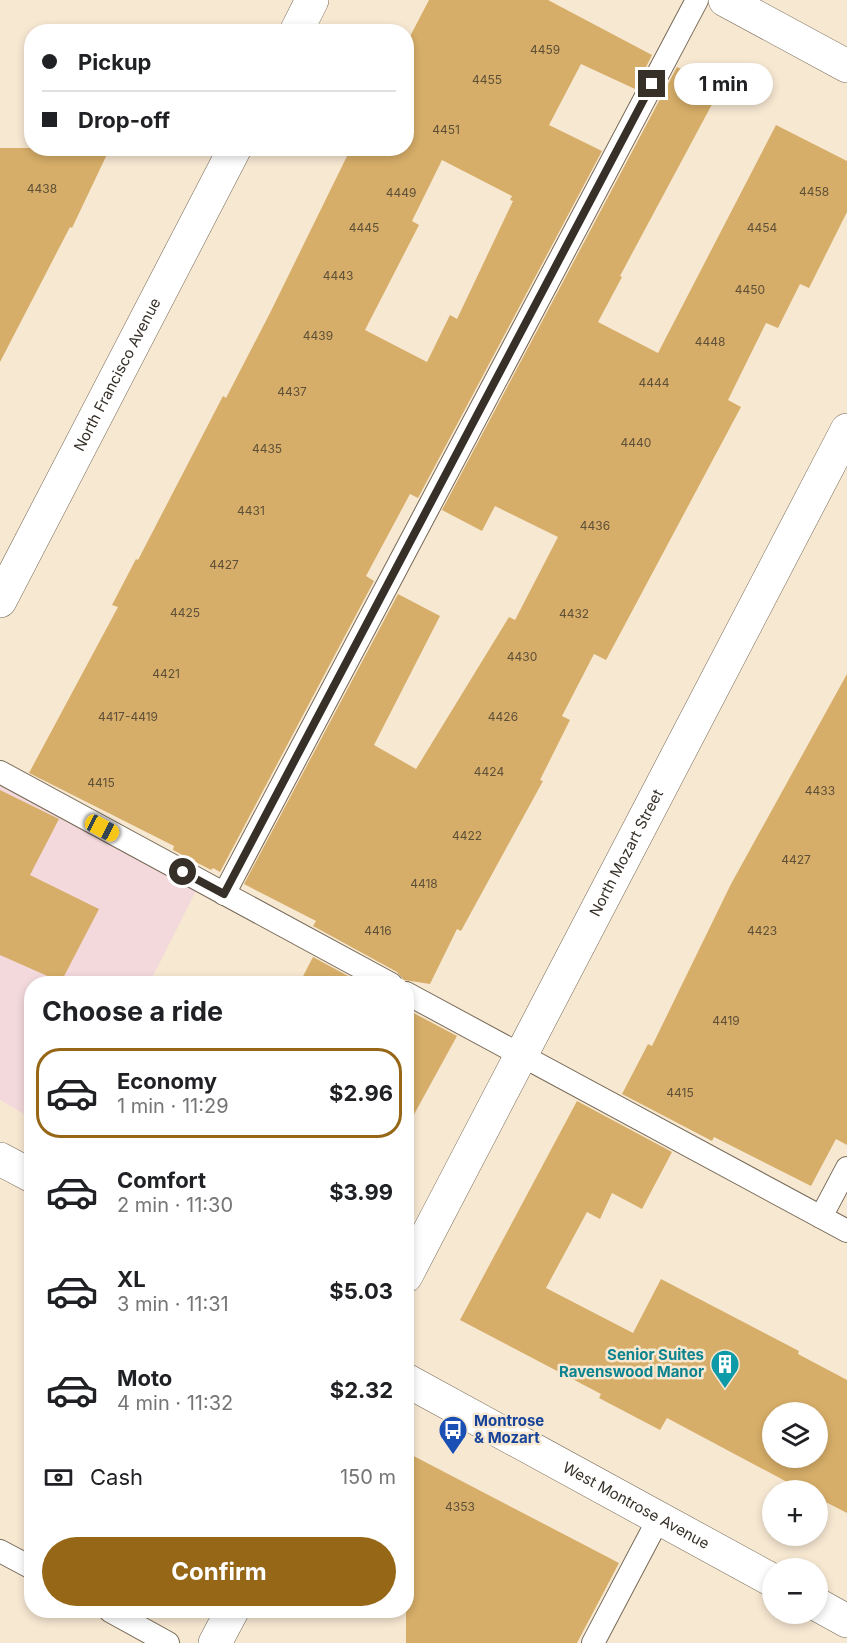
<!DOCTYPE html>
<html lang="en">
<head>
<meta charset="utf-8">
<style>
  :root { --surface:#fff; --page:#f6f6f6; --text:#202124; --muted:#757577; --line:#e0e0e0; --accent:#976718 }
  body { margin:0; font-family:Inter,sans-serif; background:var(--page); color:var(--text); height:100vh; display:flex; flex-direction:column; font-size:22px; white-space:nowrap }
  * { box-sizing:border-box; margin:0 }
  p { font-size:20px; color:var(--muted) }
  .icon { flex:none; width:33px; height:33px; fill:none; stroke:currentColor; stroke-width:2; stroke-linecap:round; stroke-linejoin:round }
  .map { position:relative; flex:1; overflow:hidden }
  .side { position:absolute; left:24px; top:976px; width:390px; height:642px; display:flex; flex-direction:column; background:var(--surface); border-radius:24px; box-shadow:0 3px 9px #0003 }
  .side>* { flex:none }
  .top-card { position:absolute; left:24px; top:24px; width:390px; height:132px; border-radius:24px; box-shadow:0 3px 9px #0003; display:grid; align-content:center; height:132px; padding:0 18px; background:var(--surface) }
  .fabs { position:absolute; left:762px; top:1402px; display:grid; gap:12px }
  .fabs a { display:grid; place-items:center; width:66px; height:66px; border-radius:50%; background:var(--surface); box-shadow:0 3px 9px #0003; font-size:30px }
  .end { position:absolute; width:27px; height:27px; margin:-14px; border:8px solid #363028; background:#fff; box-shadow:0 0 0 3px #fff }
  .from { border-radius:50% }
  .bubble { position:absolute; height:42px; border-radius:21px; background:var(--surface); box-shadow:0 3px 9px #0003; font-size:20px; font-weight:700; line-height:42px; text-align:center }
  .car { position:absolute; width:18px; height:36px; margin:-18px -9px; border-radius:8px; box-shadow:0 0 4px 2px #0007; background:linear-gradient(#f5c518 24%,#345 0 40%,#f5c518 0 76%,#345 0 86%,#f5c518 0) }
  .top-card b { display:flex; align-items:center; gap:21px; height:57px; font-size:22px }
  .top-card b+b { border-top:2px solid var(--line) }
  .top-card i { width:15px; height:15px; background:var(--text) }
  ul { padding:0; list-style:none }
  li { display:flex; align-items:center; gap:18px; height:90px; margin:0 12px 9px; padding:0 6px; border:3px solid transparent; border-radius:24px }
  li div { flex:1 }
  li b { display:block; font-size:22px }
  li em { font-style:normal; font-weight:700 }
  li.active { border-color:var(--accent) }
  li>.icon { width:54px; height:54px; stroke-width:1.5 }
  h2 { padding:0 18px; font-size:27px; line-height:72px }
  .pay { display:flex; align-items:center; gap:15px; height:66px; padding:0 18px; font-size:22px }
  .pay p { margin-inline-start:auto }
  .action { display:flex; gap:12px; margin-top:auto; padding:12px 18px }
  .action a { flex:1; height:69px; border-radius:36px; background:var(--accent); color:#fff; font-size:24px; font-weight:700; line-height:69px; text-align:center }
  .map>svg:first-child { display:block }
  .commercial { fill:#f3d9dc }
  .building { fill:#d7ae69; fill-rule:evenodd }
  .lines { fill:none; stroke-linecap:round; stroke-linejoin:round }
  .service-casing { stroke:#756855; stroke-width:24 }
  .minor-casing { stroke:#756855; stroke-width:34 }
  .secondary-casing { stroke:#756855; stroke-width:34 }
  .service { stroke:#fff; stroke-width:22 }
  .minor { stroke:#fff; stroke-width:33 }
  .secondary { stroke:#fff; stroke-width:33 }
  .route { stroke:#363028; stroke-width:8 }
  .labels { text-anchor:middle; stroke-width:5; stroke-linejoin:round; paint-order:stroke }
  .number-label { font-size:12px; fill:#5e5038 }
  .street-label { font-size:15px; fill:#363028; stroke:#f7e8d2 }
  .culture-label { font-size:15px; font-weight:bold; fill:#0d838f; stroke:#f7e8d2; text-anchor:end }
  .transit-label { font-size:15px; font-weight:bold; fill:#164399; stroke:#f7e8d2; text-anchor:start }
</style>
</head>
<body>
<div class="map">
<svg width="847" height="1643" viewBox="0 0 847 1643">
  <rect width="100%" height="100%" fill="#f7e8d2"/>
  <path class="commercial" d="M 0,777 L 199,885 L 149,984 L 32,984 L 31,1118 L 0,1100 Z"/>
  <g class="building">
    <path d="M 429,0 L 548,0 L 652,55 L 635,89 L 581,64 L 549,125 L 602,151 L 418,498 L 410,494 L 366,576 L 374,581 L 220,872 L 213,868 L 211,870 L 173,850 L 174,846 L 29,773 L 118,607 L 112,605 L 136,559 L 138,560 L 223,396 L 226,398 L 270,313 L 351,148 L 406,148 L 406,44 ZM 442,160 L 512,196 L 510,200 L 513,201 L 457,319 L 450,315 L 427,362 L 365,330 L 419,225 L 412,221 Z"/>
    <path d="M 677,67 L 714,85 L 710,92 L 717,95 L 620,276 L 622,277 L 598,322 L 658,353 L 776,125 L 847,161 L 847,212 L 809,288 L 800,284 L 778,328 L 766,323 L 728,400 L 741,407 L 606,660 L 594,654 L 562,716 L 570,720 L 540,780 L 543,781 L 461,931 L 457,929 L 430,984 L 404,980 L 397,972 L 313,926 L 316,921 L 244,884 L 398,594 L 440,616 L 374,745 L 416,769 L 509,617 L 515,620 L 558,537 L 495,506 L 482,531 L 442,510 Z"/>
    <path d="M 0,148 L 110,148 L 72,228 L 70,227 L 0,362 Z"/>
    <path d="M 847,674 L 847,1145 L 836,1139 L 811,1186 L 714,1137 L 712,1141 L 622,1094 L 648,1044 L 652,1046 L 731,884 Z"/>
    <path d="M 0,790 L 59,819 L 30,875 L 99,909 L 61,982 L 0,955 Z"/>
    <path d="M 313,957 L 363,984 L 299,984 Z"/>
    <path d="M 406,1009 L 457,1036 L 406,1129 Z"/>
    <path d="M 577,1101 L 672,1152 L 642,1209 L 612,1193 L 600,1219 L 587,1212 L 546,1288 L 633,1333 L 661,1279 L 799,1351 L 798,1354 L 847,1380 L 847,1513 L 818,1498 L 818,1491 L 804,1491 L 667,1418 L 660,1430 L 599,1398 L 601,1394 L 460,1320 ZM 772,1413 L 818,1413 L 818,1458 L 772,1458 Z"/>
    <path d="M 406,1452 L 619,1563 L 577,1643 L 406,1643 Z"/>
  </g>
  <g class="lines">
    <g class="service-casing">
      <g id="service">
        <path d="M 0,772 L 391,984"/>
        <path d="M 224,894 L 697,0"/>
        <path d="M 406,993 L 847,1231"/>
        <path d="M 821,1217 L 847,1168"/>
        <path d="M 0,1551 L 32,1568"/>
        <path d="M 110,1611 L 168,1643"/>
        <path d="M 593,1643 L 659,1518"/>
      </g>
    </g>
    <g class="minor-casing">
      <g id="minor">
        <path d="M 725,0 L 847,66"/>
        <path d="M 296,32 L 312,0"/>
        <path id="s1" d="M 0,601 L 235,148"/>
        <path id="s2" d="M 406,1276 L 847,430"/>
        <path d="M 215,1643 L 232,1611"/>
      </g>
    </g>
    <g class="secondary-casing">
      <g id="secondary">
        <path d="M 0,1159 L 32,1176"/>
        <path id="s3" d="M 406,1380 L 772,1580"/>
        <path d="M 818,1605 L 847,1621"/>
      </g>
    </g>
    <use href="#service" class="service"/>
    <use href="#minor" class="minor"/>
    <use href="#secondary" class="secondary"/>
  </g>
  <g class="lines">
    <path class="route" d="M 183,872 L 224,894 L 652,84"/>
  </g>
  <defs>
    <g id="building-pin" transform="scale(1.5)"><path d="M0 17L-7.5 6A9.5 9.5 0 1 1 7.5 6Z" fill="#0f9aa8" stroke="#f7e8d2"/><path d="M-4-6H4V6H1V3H-1V6H-4ZM-2.5-4.3h1.7v1.8h-1.7ZM.8-4.3h1.7v1.8H.8ZM-2.5-1h1.7V.8h-1.7ZM.8-1h1.7V.8H.8Z" fill="#fff"/></g>
    <g id="bus-pin" transform="scale(1.5)"><path d="M0 17L-7.5 6A9.5 9.5 0 1 1 7.5 6Z" fill="#1a4fb4" stroke="#f7e8d2"/><path d="M-5-6H5V4H4V6H2V4H-2V6H-4V4H-5ZM-3.5-4V0h7V-4ZM-3.5 1.2v1.5H-2V1.2ZM2 1.2v1.5H3.5V1.2Z" fill="#fff"/></g>
  </defs>
  <g fill-rule="evenodd">
    <use href="#building-pin" x="725" y="1364"/>
    <use href="#bus-pin" x="453" y="1430"/>
  </g>
  <g class="labels">
    <g class="number-label">
      <text x="545" y="54">4459</text>
      <text x="487" y="84">4455</text>
      <text x="446" y="134">4451</text>
      <text x="42" y="193">4438</text>
      <text x="814" y="196">4458</text>
      <text x="401" y="197">4449</text>
      <text x="364" y="232">4445</text>
      <text x="762" y="232">4454</text>
      <text x="338" y="280">4443</text>
      <text x="750" y="294">4450</text>
      <text x="318" y="340">4439</text>
      <text x="710" y="346">4448</text>
      <text x="654" y="387">4444</text>
      <text x="292" y="396">4437</text>
      <text x="636" y="447">4440</text>
      <text x="267" y="453">4435</text>
      <text x="251" y="515">4431</text>
      <text x="595" y="530">4436</text>
      <text x="224" y="569">4427</text>
      <text x="185" y="617">4425</text>
      <text x="574" y="618">4432</text>
      <text x="522" y="661">4430</text>
      <text x="166" y="678">4421</text>
      <text x="128" y="721">4417-4419</text>
      <text x="503" y="721">4426</text>
      <text x="489" y="776">4424</text>
      <text x="101" y="787">4415</text>
      <text x="820" y="795">4433</text>
      <text x="467" y="840">4422</text>
      <text x="796" y="864">4427</text>
      <text x="424" y="888">4418</text>
      <text x="378" y="935">4416</text>
      <text x="762" y="935">4423</text>
      <text x="726" y="1025">4419</text>
      <text x="680" y="1097">4415</text>
      <text x="460" y="1511">4353</text>
    </g>
    <g class="street-label">
      <text dy="5" stroke="none"><textPath href="#s1" startOffset="255">North Francisco Avenue</textPath></text>
      <text dy="5" stroke="none"><textPath href="#s2" startOffset="477">North Mozart Street</textPath></text>
      <text dy="5" stroke="none"><textPath href="#s3" startOffset="262">West Montrose Avenue</textPath></text>
    </g>
    <g class="culture-label">
      <text x="704" y="1360">Senior Suites<tspan x="704" dy="17">Ravenswood Manor</tspan></text>
    </g>
    <g class="transit-label">
      <text x="474" y="1426">Montrose<tspan x="474" dy="17">&amp; Mozart</tspan></text>
    </g>
  </g>
</svg>
<div class="fabs">
<a><svg class="icon" aria-label="layers" viewBox="0 0 24 24"><path d="M12 4l9 5-9 5-9-5zM3 14l9 5 9-5"/></svg></a>
<a>+</a>
<a>−</a>
</div>
<i class="end from" style="left:183px;top:872px"></i>
<i class="end" style="left:652px;top:84px"></i>
<div class="bubble" style="left:674px;top:63px;width:99px">1 min</div>
<i class="car" style="left:102px;top:828px;rotate:118deg"></i>
<div class="top-card">
<b><i class="from"></i>Pickup</b>
<b><i></i>Drop-off</b>
</div>
<section class="side">
<h2>Choose a ride</h2>
<ul>
<li class="active"><svg class="icon" aria-label="car" viewBox="0 0 24 24"><path d="M5 17H2v-5l4-1 3-4h7l3 4 3 1v5h-3M9 17h6M6 11h13"/><circle cx="7" cy="17" r="2"/><circle cx="17" cy="17" r="2"/></svg><div><b>Economy</b><p>1 min · 11:29</p></div><em>$2.96</em></li>
<li><svg class="icon" aria-label="car" viewBox="0 0 24 24"><path d="M5 17H2v-5l4-1 3-4h7l3 4 3 1v5h-3M9 17h6M6 11h13"/><circle cx="7" cy="17" r="2"/><circle cx="17" cy="17" r="2"/></svg><div><b>Comfort</b><p>2 min · 11:30</p></div><em>$3.99</em></li>
<li><svg class="icon" aria-label="car" viewBox="0 0 24 24"><path d="M5 17H2v-5l4-1 3-4h7l3 4 3 1v5h-3M9 17h6M6 11h13"/><circle cx="7" cy="17" r="2"/><circle cx="17" cy="17" r="2"/></svg><div><b>XL</b><p>3 min · 11:31</p></div><em>$5.03</em></li>
<li><svg class="icon" aria-label="car" viewBox="0 0 24 24"><path d="M5 17H2v-5l4-1 3-4h7l3 4 3 1v5h-3M9 17h6M6 11h13"/><circle cx="7" cy="17" r="2"/><circle cx="17" cy="17" r="2"/></svg><div><b>Moto</b><p>4 min · 11:32</p></div><em>$2.32</em></li>
</ul>
<div class="pay"><svg class="icon" aria-label="cash" viewBox="0 0 24 24"><path d="M3 7h18v10H3z"/><circle cx="12" cy="12" r="2"/></svg>Cash<p>150 m</p></div>
<div class="action"><a>Confirm</a></div>
</section>
</div>
</body>
</html>
